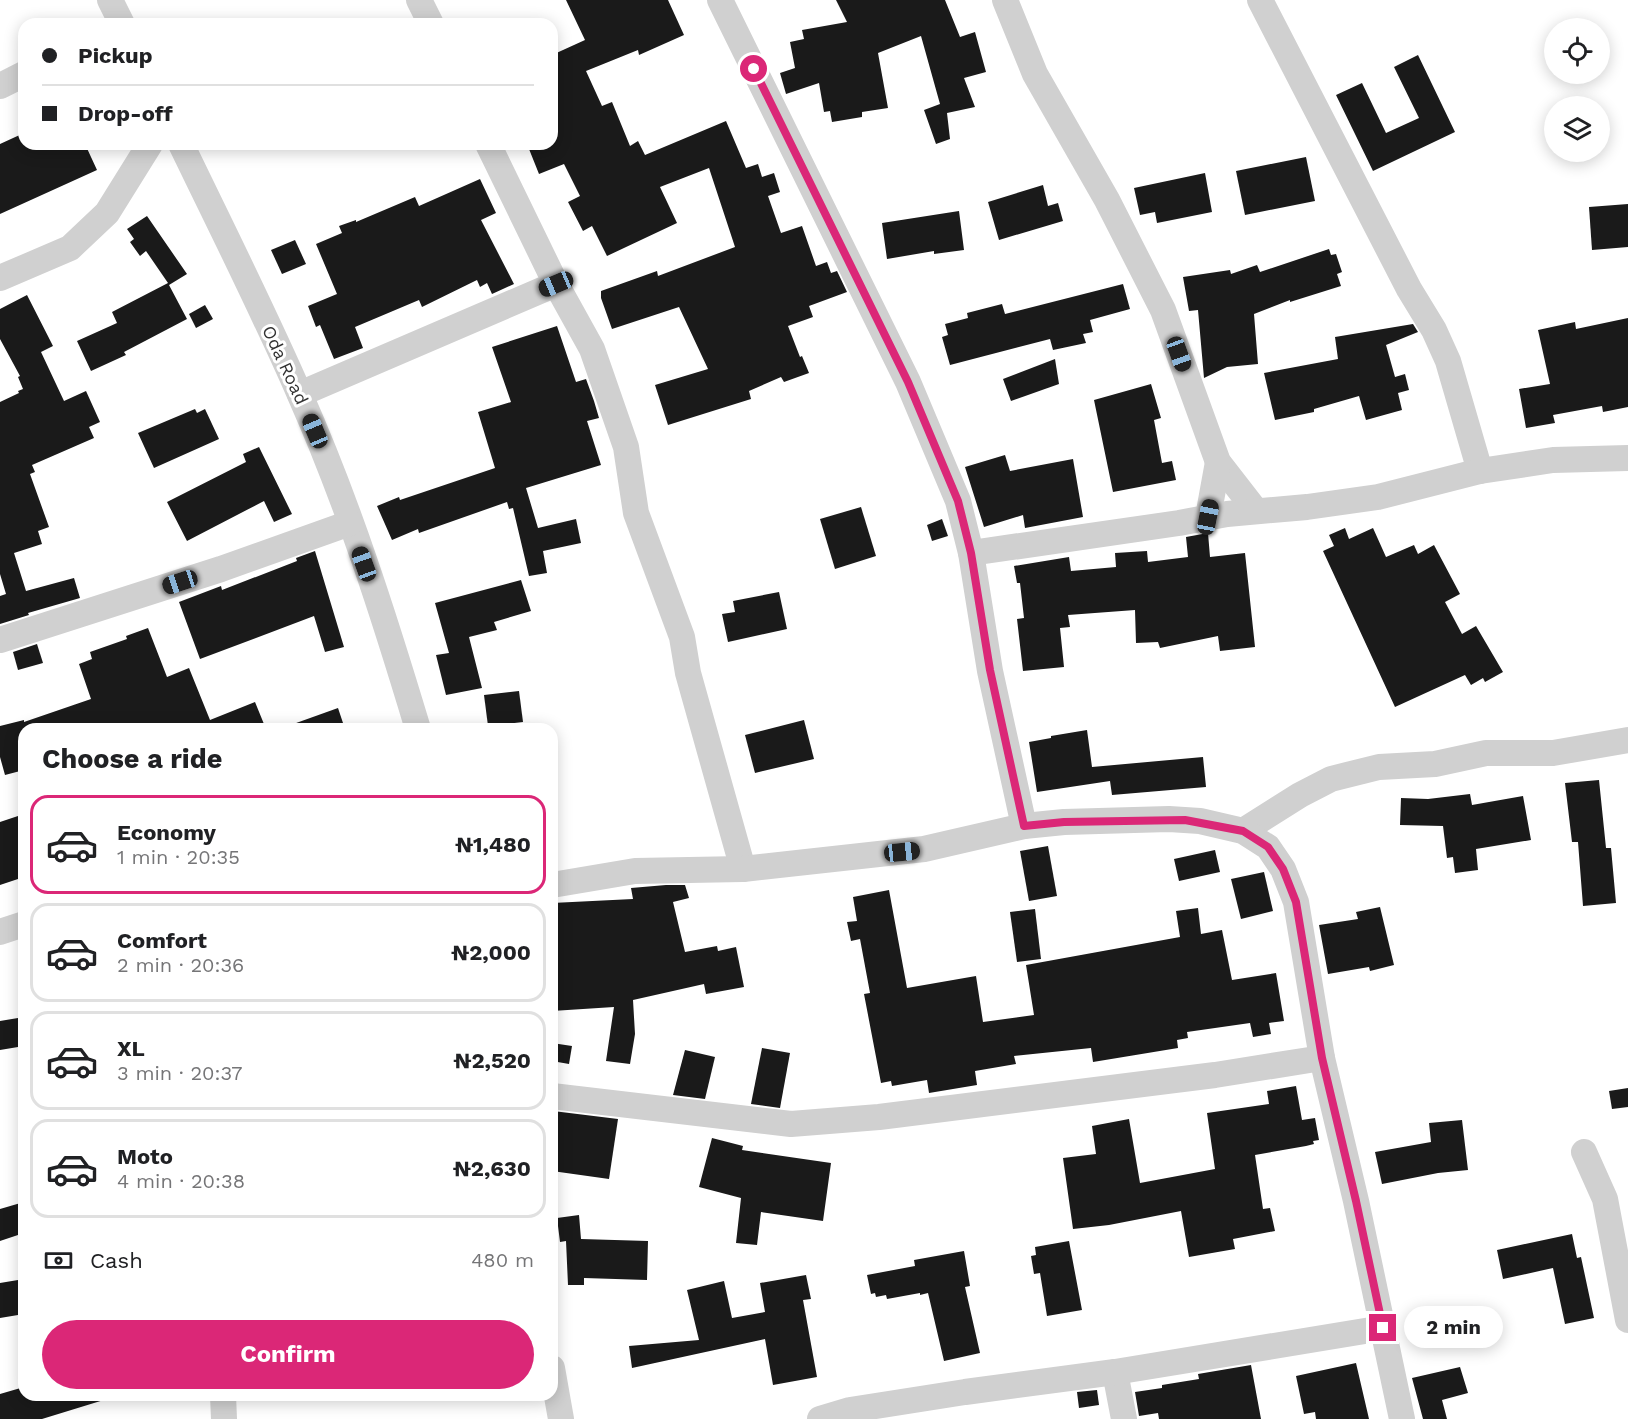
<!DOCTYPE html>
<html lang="en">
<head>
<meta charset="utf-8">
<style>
  :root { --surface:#fff; --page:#f2f2f2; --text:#202124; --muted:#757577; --line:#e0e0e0; --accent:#db2777 }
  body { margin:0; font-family:"Work Sans",sans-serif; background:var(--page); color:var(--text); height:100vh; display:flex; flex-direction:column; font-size:22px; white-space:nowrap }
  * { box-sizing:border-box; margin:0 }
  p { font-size:20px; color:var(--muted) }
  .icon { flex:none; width:33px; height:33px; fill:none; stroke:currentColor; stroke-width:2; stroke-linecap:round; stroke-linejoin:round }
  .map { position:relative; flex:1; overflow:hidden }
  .panel { position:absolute; left:18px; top:723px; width:540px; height:678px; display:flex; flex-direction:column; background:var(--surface); border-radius:18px; box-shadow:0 3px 15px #0003 }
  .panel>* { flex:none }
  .guide { position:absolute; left:18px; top:18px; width:540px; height:132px; border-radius:18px; box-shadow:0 3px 15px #0003; display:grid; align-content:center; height:132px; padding:0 24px; background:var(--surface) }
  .controls { position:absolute; left:1544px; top:18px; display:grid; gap:12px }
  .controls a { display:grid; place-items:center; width:66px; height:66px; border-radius:50%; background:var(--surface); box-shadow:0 3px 15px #0003; font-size:30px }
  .end { position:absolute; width:27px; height:27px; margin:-14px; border:8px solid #db2777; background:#fff; box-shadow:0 0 0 3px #fff }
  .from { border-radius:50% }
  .bubble { position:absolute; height:42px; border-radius:21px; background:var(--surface); box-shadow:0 3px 15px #0003; font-size:20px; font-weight:700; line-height:42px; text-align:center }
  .car { position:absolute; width:18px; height:36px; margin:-18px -9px; border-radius:8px; box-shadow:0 0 4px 2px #0007; background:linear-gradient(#222 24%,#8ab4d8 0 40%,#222 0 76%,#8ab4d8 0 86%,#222 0) }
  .guide b { display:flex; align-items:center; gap:21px; height:57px; font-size:22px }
  .guide b+b { border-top:2px solid var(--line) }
  .guide i { width:15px; height:15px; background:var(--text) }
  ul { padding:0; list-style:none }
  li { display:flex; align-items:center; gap:18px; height:99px; margin:0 12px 9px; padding:0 12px; border:3px solid var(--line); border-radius:18px }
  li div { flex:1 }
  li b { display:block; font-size:22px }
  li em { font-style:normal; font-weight:700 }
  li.current { border-color:var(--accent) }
  li>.icon { width:54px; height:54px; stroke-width:1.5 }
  h2 { padding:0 24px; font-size:27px; line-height:72px }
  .pay { display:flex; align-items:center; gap:15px; height:66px; padding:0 24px; font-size:22px }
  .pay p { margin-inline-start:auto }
  .cta { display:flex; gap:12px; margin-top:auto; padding:12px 24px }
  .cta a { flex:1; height:69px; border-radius:36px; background:var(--accent); color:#fff; font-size:24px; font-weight:700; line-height:69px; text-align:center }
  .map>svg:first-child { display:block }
  .building { fill:#1a1a1a }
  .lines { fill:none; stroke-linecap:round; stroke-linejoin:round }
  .minor { stroke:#d0d0d0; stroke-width:26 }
  .route { stroke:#db2777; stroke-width:8 }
  .labels { text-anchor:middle; stroke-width:6; stroke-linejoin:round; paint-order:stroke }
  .street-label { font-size:18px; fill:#333; stroke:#fff }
</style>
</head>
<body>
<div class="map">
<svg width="1628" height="1419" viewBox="0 0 1628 1419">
  <rect width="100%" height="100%" fill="#fff"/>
  <g class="building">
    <path d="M 566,0 L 668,0 L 684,35 L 639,55 L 638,50 L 586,71 L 602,106 L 612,102 L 630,146 L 638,141 L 645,155 L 726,121 L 746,168 L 758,164 L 762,177 L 774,173 L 780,192 L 768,196 L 781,233 L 802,226 L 816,266 L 827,262 L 831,273 L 837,271 L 847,292 L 809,306 L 813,317 L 788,326 L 800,357 L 802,356 L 809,373 L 784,382 L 781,377 L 749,391 L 751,399 L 668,425 L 655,385 L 708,369 L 679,307 L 612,329 L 601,298 L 601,291 L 657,271 L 658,276 L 735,247 L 709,168 L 660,187 L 677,223 L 607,256 L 592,226 L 583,231 L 568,202 L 580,196 L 564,164 L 539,174 L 527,144 L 552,144 L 552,55 L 585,40 Z"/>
    <path d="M 836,0 L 945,0 L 960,37 L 975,32 L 986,72 L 964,78 L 975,107 L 947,113 L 950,139 L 936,144 L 924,110 L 940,104 L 921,36 L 878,53 L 888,108 L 862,112 L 862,117 L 832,122 L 830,111 L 824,112 L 819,83 L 786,94 L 780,73 L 795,68 L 790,42 L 804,39 L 802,30 L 847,22 Z"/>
    <path d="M 1418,55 L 1455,132 L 1373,171 L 1336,95 L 1362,83 L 1386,133 L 1419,118 L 1394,67 Z"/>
    <path d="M 24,133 L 24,144 L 85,144 L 97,170 L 0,214 L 0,144 Z"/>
    <path d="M 1306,157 L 1315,201 L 1245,215 L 1236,171 Z"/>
    <path d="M 1205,173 L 1212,212 L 1157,223 L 1155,212 L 1140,215 L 1134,188 Z"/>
    <path d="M 480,179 L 496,213 L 481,220 L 514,284 L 492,294 L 487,283 L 480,287 L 477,280 L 422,307 L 419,300 L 355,327 L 363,348 L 334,359 L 320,325 L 316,327 L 308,306 L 337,294 L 316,244 L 342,233 L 339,226 L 356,220 L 356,222 L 415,197 L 419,206 Z"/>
    <path d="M 1043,185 L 1048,206 L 1058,203 L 1063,221 L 999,240 L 988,202 Z"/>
    <path d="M 1628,204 L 1628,247 L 1592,250 L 1589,207 Z"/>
    <path d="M 959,211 L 964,250 L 934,254 L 934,251 L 887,259 L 882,223 Z"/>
    <path d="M 147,216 L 187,274 L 169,285 L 187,319 L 124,352 L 126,355 L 91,371 L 77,341 L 117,323 L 112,312 L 168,283 L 146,251 L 140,256 L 130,242 L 134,239 L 127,229 Z"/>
    <path d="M 295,240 L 306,264 L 282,274 L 271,250 Z"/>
    <path d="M 1329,249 L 1331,255 L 1336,254 L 1342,272 L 1337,274 L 1341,286 L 1290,302 L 1290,300 L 1254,314 L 1258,364 L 1227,367 L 1204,378 L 1198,310 L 1189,311 L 1183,277 L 1230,270 L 1231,274 L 1257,265 L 1260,272 Z"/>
    <path d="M 1123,284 L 1130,309 L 1090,320 L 1093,332 L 1083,334 L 1086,343 L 1053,350 L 1050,339 L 950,365 L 942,337 L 948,335 L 945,324 L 968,318 L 967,313 L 1002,304 L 1005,314 Z"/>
    <path d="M 27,295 L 53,346 L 41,352 L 64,401 L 86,391 L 100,422 L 89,427 L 94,438 L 32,465 L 35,472 L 30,474 L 49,527 L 38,531 L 42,544 L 14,553 L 26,591 L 74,578 L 80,598 L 28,613 L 29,615 L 0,624 L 0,596 L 6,594 L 0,574 L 0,402 L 19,393 L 18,391 L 23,389 L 18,377 L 20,376 L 0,339 L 0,309 Z"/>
    <path d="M 205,305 L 213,319 L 196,328 L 189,314 Z"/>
    <path d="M 1628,318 L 1628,407 L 1603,412 L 1602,406 L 1553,415 L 1555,423 L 1526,428 L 1519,389 L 1550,384 L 1538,330 L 1575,322 L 1576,329 Z"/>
    <path d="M 1413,324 L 1418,332 L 1386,345 L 1395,377 L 1405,374 L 1409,390 L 1398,393 L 1402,410 L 1366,420 L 1359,396 L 1314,409 L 1314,412 L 1275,420 L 1264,373 L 1338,359 L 1335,337 Z"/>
    <path d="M 557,326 L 576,382 L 586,379 L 594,401 L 599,418 L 587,421 L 601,465 L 526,488 L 538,528 L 576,519 L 581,543 L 543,551 L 547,573 L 529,576 L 513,508 L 509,509 L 507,502 L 419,533 L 418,529 L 392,540 L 377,506 L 399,497 L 400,500 L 495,468 L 478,412 L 511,402 L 492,347 Z"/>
    <path d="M 1055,359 L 1059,384 L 1011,401 L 1003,379 Z"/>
    <path d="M 1151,384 L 1161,418 L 1154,420 L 1162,463 L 1172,461 L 1176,480 L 1113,492 L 1094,400 Z"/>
    <path d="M 195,409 L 197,413 L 205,409 L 219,439 L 154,468 L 138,433 Z"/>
    <path d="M 259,447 L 292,514 L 274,522 L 264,501 L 187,541 L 167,502 L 246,462 L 243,454 Z"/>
    <path d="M 1005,455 L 1010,471 L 1073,459 L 1083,517 L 1025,528 L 1023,515 L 984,527 L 965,467 Z"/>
    <path d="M 861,507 L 876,556 L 835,569 L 820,519 Z"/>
    <path d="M 942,519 L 948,536 L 932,541 L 927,525 Z"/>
    <path d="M 1345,528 L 1349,539 L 1373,528 L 1386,557 L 1414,545 L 1418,554 L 1434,545 L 1460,594 L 1445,602 L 1462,634 L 1476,626 L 1503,672 L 1485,682 L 1483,678 L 1471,685 L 1465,675 L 1395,707 L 1323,551 L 1334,546 L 1329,535 Z"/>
    <path d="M 1208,533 L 1210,557 L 1245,553 L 1255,647 L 1220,651 L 1218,636 L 1160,648 L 1158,642 L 1136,643 L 1135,610 L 1068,615 L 1070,627 L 1060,628 L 1064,667 L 1023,671 L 1017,619 L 1024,618 L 1020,583 L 1017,583 L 1014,566 L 1069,557 L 1071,571 L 1116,567 L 1115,553 L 1147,551 L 1148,562 L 1188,557 L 1186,537 Z"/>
    <path d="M 315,551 L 344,647 L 325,652 L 314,616 L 200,659 L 179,602 L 221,586 L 222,590 L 297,561 L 296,558 Z"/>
    <path d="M 521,580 L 531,611 L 494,622 L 497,630 L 469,637 L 482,688 L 446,695 L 436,655 L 449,653 L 435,603 Z"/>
    <path d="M 779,592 L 787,629 L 728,642 L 722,614 L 735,612 L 733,601 Z"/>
    <path d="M 148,628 L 167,677 L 189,668 L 210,720 L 255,702 L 266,729 L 24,729 L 24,770 L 5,775 L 0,757 L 0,726 L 24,720 L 24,722 L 91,699 L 79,664 L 92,659 L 90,652 L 127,639 L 126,636 Z"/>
    <path d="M 37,644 L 43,663 L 18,670 L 13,652 Z"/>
    <path d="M 519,691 L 523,722 L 488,726 L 484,695 Z"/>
    <path d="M 338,708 L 345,729 L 285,729 L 285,727 Z"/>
    <path d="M 804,720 L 814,759 L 755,773 L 745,735 Z"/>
    <path d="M 1087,730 L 1092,767 L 1203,757 L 1206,787 L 1112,795 L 1110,781 L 1037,792 L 1029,742 L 1051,738 L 1051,736 Z"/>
    <path d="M 1599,780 L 1606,848 L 1611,848 L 1616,903 L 1583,906 L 1578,842 L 1572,842 L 1565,783 Z"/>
    <path d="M 1470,794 L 1472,805 L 1523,796 L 1531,840 L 1476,849 L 1478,870 L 1455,873 L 1453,857 L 1447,858 L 1443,826 L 1400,825 L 1401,798 L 1428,799 Z"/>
    <path d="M 24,814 L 24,877 L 0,885 L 0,822 Z"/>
    <path d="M 1048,846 L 1057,896 L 1029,901 L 1020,851 Z"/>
    <path d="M 1215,850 L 1220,872 L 1179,881 L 1174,859 Z"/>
    <path d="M 1264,872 L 1273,911 L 1241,919 L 1231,879 Z"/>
    <path d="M 666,885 L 685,885 L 689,898 L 673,902 L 685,952 L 717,946 L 718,951 L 736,947 L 744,987 L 706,994 L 704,984 L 633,1000 L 635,1034 L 630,1064 L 606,1061 L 614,1007 L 552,1011 L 552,903 L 633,899 L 631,888 Z"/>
    <path d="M 889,890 L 907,988 L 976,976 L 983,1022 L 1034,1015 L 1026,965 L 1180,937 L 1176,911 L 1198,908 L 1201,934 L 1222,930 L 1232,980 L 1276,973 L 1284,1021 L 1269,1023 L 1271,1034 L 1253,1037 L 1250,1023 L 1187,1032 L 1188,1038 L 1177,1040 L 1178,1048 L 1093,1062 L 1091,1048 L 1014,1056 L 1016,1064 L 975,1071 L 977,1085 L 929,1093 L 927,1080 L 892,1086 L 891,1081 L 881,1083 L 864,994 L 870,993 L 860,939 L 851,941 L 847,922 L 857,921 L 853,897 Z"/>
    <path d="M 1380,907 L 1394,965 L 1370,971 L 1369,967 L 1328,974 L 1319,925 L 1358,919 L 1356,912 Z"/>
    <path d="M 1035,909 L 1041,959 L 1017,962 L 1010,912 Z"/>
    <path d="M 24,1017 L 24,1046 L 0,1050 L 0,1021 Z"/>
    <path d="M 552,1043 L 572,1046 L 569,1064 L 552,1061 Z"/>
    <path d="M 762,1048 L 790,1053 L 780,1108 L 751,1104 Z"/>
    <path d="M 685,1050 L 715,1057 L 705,1099 L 673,1095 Z"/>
    <path d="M 1296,1086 L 1302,1120 L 1315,1118 L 1319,1140 L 1313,1141 L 1314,1144 L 1306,1146 L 1255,1155 L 1263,1209 L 1270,1208 L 1275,1231 L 1233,1239 L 1235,1249 L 1189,1257 L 1181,1211 L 1109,1225 L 1073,1229 L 1063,1158 L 1096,1154 L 1092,1126 L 1129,1119 L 1140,1183 L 1215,1169 L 1207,1113 L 1269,1104 L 1267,1091 Z"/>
    <path d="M 1628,1088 L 1628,1107 L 1612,1109 L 1609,1091 Z"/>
    <path d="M 553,1111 L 618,1119 L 609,1179 L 552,1171 Z"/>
    <path d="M 1462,1120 L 1468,1170 L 1438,1173 L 1382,1184 L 1375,1152 L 1431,1142 L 1429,1123 Z"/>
    <path d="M 712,1138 L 743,1146 L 742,1150 L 831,1163 L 823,1221 L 761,1212 L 757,1245 L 736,1243 L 741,1198 L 699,1187 Z"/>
    <path d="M 24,1202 L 24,1233 L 0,1241 L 0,1209 Z"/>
    <path d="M 579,1215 L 581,1239 L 648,1241 L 647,1280 L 584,1278 L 584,1285 L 568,1285 L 566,1241 L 560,1242 L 557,1218 Z"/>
    <path d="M 1572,1234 L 1577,1258 L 1581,1257 L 1594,1318 L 1565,1324 L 1553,1268 L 1503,1279 L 1497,1250 Z"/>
    <path d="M 1069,1241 L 1082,1310 L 1047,1316 L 1040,1273 L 1034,1274 L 1031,1256 L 1036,1255 L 1035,1247 Z"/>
    <path d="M 964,1251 L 970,1286 L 965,1287 L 980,1353 L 944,1361 L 928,1293 L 920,1295 L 920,1293 L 887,1299 L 886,1295 L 876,1297 L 875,1293 L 871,1294 L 867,1275 L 915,1266 L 914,1260 Z"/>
    <path d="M 806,1275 L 811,1299 L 803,1300 L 817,1377 L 773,1385 L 765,1339 L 632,1368 L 629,1346 L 699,1340 L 687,1290 L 724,1281 L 732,1318 L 765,1312 L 760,1283 Z"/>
    <path d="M 24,1279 L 24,1314 L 0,1318 L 0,1283 Z"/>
    <path d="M 1356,1363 L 1369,1419 L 1316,1419 L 1315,1412 L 1304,1414 L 1296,1376 Z"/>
    <path d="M 1251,1365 L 1261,1419 L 1159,1419 L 1158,1413 L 1139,1416 L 1135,1392 L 1162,1388 L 1162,1385 L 1199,1379 L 1198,1374 Z"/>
    <path d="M 1460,1367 L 1468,1393 L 1442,1400 L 1447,1419 L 1423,1419 L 1412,1378 Z"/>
    <path d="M 24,1387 L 24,1395 L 107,1395 L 107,1399 L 42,1419 L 0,1419 L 0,1394 Z"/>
    <path d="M 1097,1390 L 1099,1405 L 1079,1408 L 1077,1392 Z"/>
  </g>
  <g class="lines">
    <g class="minor">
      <path d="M 110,0 L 122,24"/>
      <path d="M 419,0 L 431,24"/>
      <path d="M 720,0 L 908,382 L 958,501 L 971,553 L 990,671 L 1024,826"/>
      <path d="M 1005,0 L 1035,74 L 1107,200 L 1163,310 L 1218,462 L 1256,511"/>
      <path d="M 1260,0 L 1409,289 L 1434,330 L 1448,361 L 1480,471"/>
      <path d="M 0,86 L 24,74"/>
      <path d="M 181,144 C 221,227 263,310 300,395 C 348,503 384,616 418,729"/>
      <path d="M 488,144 L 556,284 L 592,349 L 626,447 L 636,513 L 682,637 L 688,673 L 743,869"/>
      <path d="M 0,278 L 70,248 L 107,213 L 150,144"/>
      <path d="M 300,394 L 556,284"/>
      <path d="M 1208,517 L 1218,462"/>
      <path d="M 971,553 L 1179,523 L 1227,514 L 1307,507 L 1378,497 L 1480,471 L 1553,460 L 1628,458"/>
      <path d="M 0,640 L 221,569 L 350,523"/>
      <path d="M 1243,831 L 1300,795 L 1331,779 L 1379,767 L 1435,764 L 1486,753 L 1553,753 L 1628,740"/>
      <path d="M 552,885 L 635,871 L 743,869 L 924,849 L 1024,826 L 1064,822 L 1169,819 L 1200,821 L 1243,831 L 1268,847 L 1283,869 L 1296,902 L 1322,1058 L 1356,1201 L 1402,1419"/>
      <path d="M 0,932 L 24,924"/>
      <path d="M 552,1096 L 791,1124 L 879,1117 L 1215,1075 L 1322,1058"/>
      <path d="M 1584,1152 L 1605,1199 L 1628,1320"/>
      <path d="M 552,1368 L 561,1419"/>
      <path d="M 1115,1372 L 1124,1419"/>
      <path d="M 223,1395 L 224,1419"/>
      <path d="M 820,1419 L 850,1410 L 965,1392 L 1115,1372 L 1383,1328"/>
    </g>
  </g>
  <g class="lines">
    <path class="route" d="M 754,69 L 908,382 L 958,501 L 971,553 L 990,670 L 1024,826 L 1064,822 L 1185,820 L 1243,831 L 1268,847 L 1283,869 L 1296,902 L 1322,1058 L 1356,1201 L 1383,1328"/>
  </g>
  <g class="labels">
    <g class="street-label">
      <text transform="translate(285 365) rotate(65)" y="6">Oda Road</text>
    </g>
  </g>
</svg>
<div class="controls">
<a><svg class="icon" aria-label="locate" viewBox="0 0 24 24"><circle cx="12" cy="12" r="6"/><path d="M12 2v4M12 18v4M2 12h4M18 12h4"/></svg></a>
<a><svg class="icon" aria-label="layers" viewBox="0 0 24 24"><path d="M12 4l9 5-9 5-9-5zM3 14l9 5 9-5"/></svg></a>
</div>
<i class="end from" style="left:754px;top:69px"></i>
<i class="end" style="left:1383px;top:1328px"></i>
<div class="bubble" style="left:1404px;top:1306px;width:99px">2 min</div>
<i class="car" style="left:556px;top:284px;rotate:247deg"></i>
<i class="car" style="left:1179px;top:354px;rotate:160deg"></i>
<i class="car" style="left:315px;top:431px;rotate:337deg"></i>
<i class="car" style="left:1208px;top:517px;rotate:11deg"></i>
<i class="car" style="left:364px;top:564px;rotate:340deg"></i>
<i class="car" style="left:180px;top:582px;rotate:252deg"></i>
<i class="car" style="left:902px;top:852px;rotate:84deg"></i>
<div class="guide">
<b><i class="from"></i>Pickup</b>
<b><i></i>Drop-off</b>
</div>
<section class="panel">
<h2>Choose a ride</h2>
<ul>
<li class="current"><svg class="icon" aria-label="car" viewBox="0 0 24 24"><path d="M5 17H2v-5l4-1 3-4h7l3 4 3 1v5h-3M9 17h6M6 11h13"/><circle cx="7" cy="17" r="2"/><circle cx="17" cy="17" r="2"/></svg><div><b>Economy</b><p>1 min · 20:35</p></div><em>₦1,480</em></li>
<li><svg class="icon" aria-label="car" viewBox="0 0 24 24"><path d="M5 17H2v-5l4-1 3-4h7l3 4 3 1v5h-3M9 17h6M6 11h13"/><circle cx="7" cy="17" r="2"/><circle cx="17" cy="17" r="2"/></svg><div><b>Comfort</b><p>2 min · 20:36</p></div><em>₦2,000</em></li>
<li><svg class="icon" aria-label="car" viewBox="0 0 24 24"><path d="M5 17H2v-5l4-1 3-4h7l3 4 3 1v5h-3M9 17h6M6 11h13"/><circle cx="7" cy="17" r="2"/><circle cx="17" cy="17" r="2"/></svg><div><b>XL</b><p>3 min · 20:37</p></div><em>₦2,520</em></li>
<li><svg class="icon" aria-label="car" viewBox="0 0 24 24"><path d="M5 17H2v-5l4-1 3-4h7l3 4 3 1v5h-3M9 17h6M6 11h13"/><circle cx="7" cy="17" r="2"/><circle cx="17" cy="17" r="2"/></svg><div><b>Moto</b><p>4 min · 20:38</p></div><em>₦2,630</em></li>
</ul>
<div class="pay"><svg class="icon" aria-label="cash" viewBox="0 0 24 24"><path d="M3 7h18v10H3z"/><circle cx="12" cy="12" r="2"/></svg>Cash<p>480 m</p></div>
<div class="cta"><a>Confirm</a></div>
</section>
</div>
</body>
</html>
